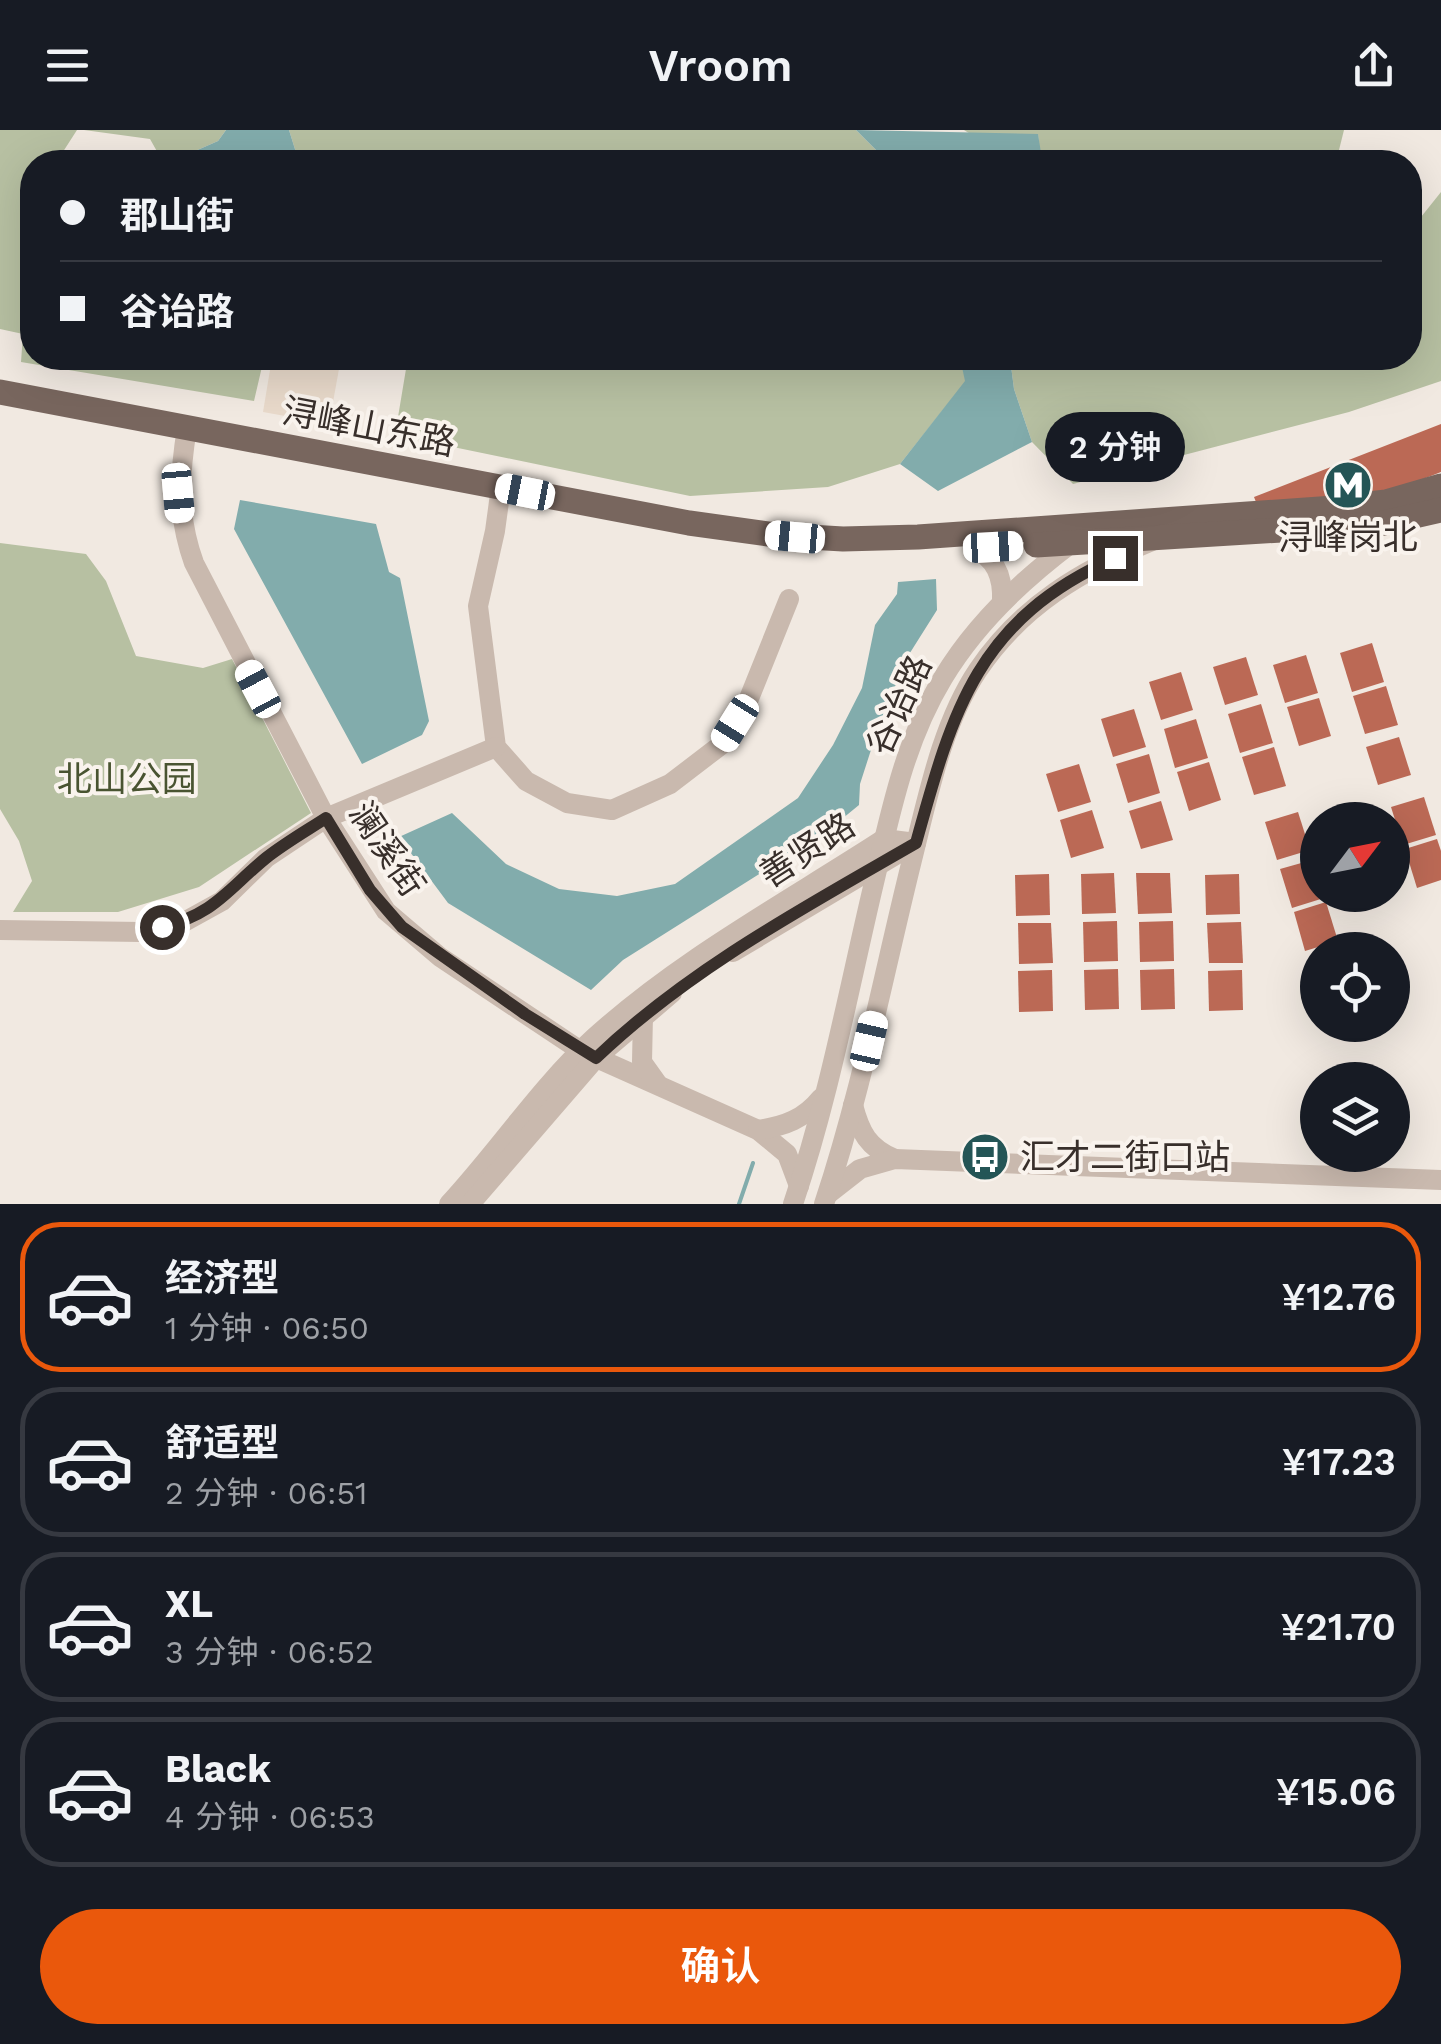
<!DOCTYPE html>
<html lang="zh">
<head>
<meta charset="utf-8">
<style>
  :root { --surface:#171b24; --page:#20242c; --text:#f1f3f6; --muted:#9ea1a6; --line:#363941; --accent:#ea580c }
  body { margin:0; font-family:"Work Sans","Noto Sans SC",sans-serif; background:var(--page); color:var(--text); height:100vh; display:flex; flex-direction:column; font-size:38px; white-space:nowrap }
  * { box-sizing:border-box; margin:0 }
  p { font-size:32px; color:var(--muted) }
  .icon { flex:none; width:55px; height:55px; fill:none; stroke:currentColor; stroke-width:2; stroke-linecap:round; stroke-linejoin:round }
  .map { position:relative; height:1074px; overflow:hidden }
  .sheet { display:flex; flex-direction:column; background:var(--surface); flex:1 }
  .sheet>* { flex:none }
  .banner { position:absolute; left:20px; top:20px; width:1402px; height:220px; border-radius:40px; box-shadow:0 10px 40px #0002; display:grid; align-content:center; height:220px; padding:0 40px; background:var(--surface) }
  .needle { width:65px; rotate:58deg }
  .tools { position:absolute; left:1300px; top:672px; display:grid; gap:20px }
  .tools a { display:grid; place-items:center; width:110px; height:110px; border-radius:50%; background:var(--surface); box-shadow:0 10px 40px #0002; font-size:50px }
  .end { position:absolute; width:45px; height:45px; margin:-22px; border:12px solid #382f2b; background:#fff; box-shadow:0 0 0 5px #fff }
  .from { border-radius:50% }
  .bubble { position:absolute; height:70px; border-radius:35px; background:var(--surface); box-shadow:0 10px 40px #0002; font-size:32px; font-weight:600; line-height:70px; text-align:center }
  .car { position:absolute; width:30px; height:60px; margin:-30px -15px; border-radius:12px; box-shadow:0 0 8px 2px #0007; background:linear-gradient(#fff 24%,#345 0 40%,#fff 0 76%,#345 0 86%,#fff 0) }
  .banner b { display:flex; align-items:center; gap:35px; height:95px; font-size:38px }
  .banner b+b { border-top:2px solid var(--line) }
  .banner i { width:25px; height:25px; background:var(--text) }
  ul { padding:18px 0 0; list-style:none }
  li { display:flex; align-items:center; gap:30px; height:150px; margin:0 20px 15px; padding:0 20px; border:5px solid var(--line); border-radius:40px }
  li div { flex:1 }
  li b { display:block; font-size:38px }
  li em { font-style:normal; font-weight:600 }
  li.selected { border-color:var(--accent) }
  li>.icon { width:90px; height:90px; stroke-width:1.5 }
  .action { display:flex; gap:20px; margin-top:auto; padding:20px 40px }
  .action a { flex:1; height:115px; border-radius:60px; background:var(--accent); color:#fff; font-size:40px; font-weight:600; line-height:115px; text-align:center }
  header { display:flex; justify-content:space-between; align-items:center; height:130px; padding:0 40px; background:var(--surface); font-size:45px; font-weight:600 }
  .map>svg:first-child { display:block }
  .green { fill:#b7c0a2 }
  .plaza { fill:#e8d9ca }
  .water { fill:#82acac }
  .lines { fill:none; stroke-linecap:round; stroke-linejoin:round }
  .stream { stroke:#82acac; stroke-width:4 }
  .building { fill:#bb6955 }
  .minor { stroke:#c9b9ae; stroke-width:20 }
  .major { stroke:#78665e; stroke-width:25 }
  .route { stroke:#382f2b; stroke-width:12 }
  .labels { text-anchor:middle; stroke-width:8; stroke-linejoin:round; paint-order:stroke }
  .street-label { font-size:35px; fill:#382f2b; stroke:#f9f3ed }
  .poi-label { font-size:35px; fill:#382f2b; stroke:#f9f3ed }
  .park-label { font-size:35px; fill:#495431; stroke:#f9f3ed }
</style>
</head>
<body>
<header><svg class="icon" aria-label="menu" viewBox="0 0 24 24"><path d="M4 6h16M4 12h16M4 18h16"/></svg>Vroom<svg class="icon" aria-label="share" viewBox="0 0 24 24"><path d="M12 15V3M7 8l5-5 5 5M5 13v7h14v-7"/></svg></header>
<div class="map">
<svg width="1441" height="1074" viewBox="0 0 1441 1074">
  <rect width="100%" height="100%" fill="#f1e9e1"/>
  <g class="green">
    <path d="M 0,0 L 77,0 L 59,28 L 64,32 L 32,32 L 32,228 L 264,228 L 254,271 L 21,232 L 23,204 L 0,199 Z"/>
    <path d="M 84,0 L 226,0 L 218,11 L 170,32 L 163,32 L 150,9 Z"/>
    <path d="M 289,0 L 856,0 L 888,32 L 299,32 Z"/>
    <path d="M 964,0 L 1344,0 L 1336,32 L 1040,32 L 1038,4 L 972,5 Z"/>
    <path d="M 1441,62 L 1441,251 L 1349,282 L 1073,354 L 1032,312 L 1014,259 L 1010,228 L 1410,228 L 1410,88 L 1421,87 Z"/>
    <path d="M 388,228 L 960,228 L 966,251 L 900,334 L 828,357 L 690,366 L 395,305 L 407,233 Z"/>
    <path d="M 0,413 L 86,424 L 106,451 L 136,526 L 203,538 L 232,529 L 311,683 L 199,757 L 118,782 L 13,782 L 32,751 L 19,711 L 0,679 Z"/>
  </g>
  <path class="plaza" d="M 272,228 L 341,228 L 329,294 L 263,282 Z"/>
  <g class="water">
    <path d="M 226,0 L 289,0 L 299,32 L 170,32 L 218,11 Z"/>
    <path d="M 856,0 L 1038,4 L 1042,29 L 1040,32 L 888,32 Z"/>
    <path d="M 960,228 L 1010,228 L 1014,259 L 1032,312 L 938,361 L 900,334 L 965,251 Z"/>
    <path d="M 240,370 L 376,394 L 389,442 L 400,448 L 429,591 L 422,605 L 362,634 L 234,399 Z"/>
    <path d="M 936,449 L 937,480 L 908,526 L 880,592 L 860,654 L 859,675 L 826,702 L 623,830 L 591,860 L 448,773 L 399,707 L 452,683 L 506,734 L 559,759 L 617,766 L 675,754 L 798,668 L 833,615 L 862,558 L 875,495 L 897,464 L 898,452 Z"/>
  </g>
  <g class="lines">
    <path class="stream" d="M 739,1074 L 753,1033"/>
  </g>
  <g class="building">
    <path d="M 1441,294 L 1441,342 L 1271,409 L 1254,367 Z"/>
    <path d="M 1372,513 L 1384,552 L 1352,562 L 1340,523 Z"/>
    <path d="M 1306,525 L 1318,563 L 1285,573 L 1273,535 Z"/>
    <path d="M 1246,527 L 1258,565 L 1225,575 L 1213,537 Z"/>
    <path d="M 1181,542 L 1193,580 L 1161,590 L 1149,552 Z"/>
    <path d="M 1386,556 L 1398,595 L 1365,604 L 1353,566 Z"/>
    <path d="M 1319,568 L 1331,606 L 1299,616 L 1287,577 Z"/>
    <path d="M 1261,574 L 1273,613 L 1240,623 L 1228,584 Z"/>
    <path d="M 1134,579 L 1146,617 L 1113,627 L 1101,589 Z"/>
    <path d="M 1196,589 L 1208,628 L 1175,638 L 1164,599 Z"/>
    <path d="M 1399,607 L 1411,645 L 1378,655 L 1366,617 Z"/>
    <path d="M 1274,617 L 1286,656 L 1254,665 L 1242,627 Z"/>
    <path d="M 1149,624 L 1160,663 L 1128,673 L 1116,634 Z"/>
    <path d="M 1209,632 L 1221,670 L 1189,681 L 1177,642 Z"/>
    <path d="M 1079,634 L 1091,672 L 1058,682 L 1046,644 Z"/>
    <path d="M 1424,667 L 1436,705 L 1403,715 L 1391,677 Z"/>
    <path d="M 1161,671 L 1173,710 L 1141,719 L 1129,681 Z"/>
    <path d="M 1092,680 L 1104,718 L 1071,728 L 1060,690 Z"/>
    <path d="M 1298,682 L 1310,720 L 1277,730 L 1265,692 Z"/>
    <path d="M 1437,709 L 1441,721 L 1441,750 L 1417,758 L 1405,719 Z"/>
    <path d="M 1312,730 L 1318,746 L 1318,765 L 1324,768 L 1292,778 L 1280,739 Z"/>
    <path d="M 1114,743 L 1116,783 L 1082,784 L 1081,744 Z"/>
    <path d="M 1136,743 L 1170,743 L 1172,783 L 1138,784 Z"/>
    <path d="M 1049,744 L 1050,785 L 1016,786 L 1015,745 Z"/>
    <path d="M 1239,744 L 1240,784 L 1206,785 L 1205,745 Z"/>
    <path d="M 1326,772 L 1338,811 L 1305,821 L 1294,782 Z"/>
    <path d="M 1117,791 L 1118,831 L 1084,832 L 1083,792 Z"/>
    <path d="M 1173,791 L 1174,831 L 1140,832 L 1139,792 Z"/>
    <path d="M 1241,792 L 1243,833 L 1209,833 L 1207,793 Z"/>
    <path d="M 1018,793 L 1051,793 L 1053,833 L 1019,834 Z"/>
    <path d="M 1118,839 L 1119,879 L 1085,880 L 1084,840 Z"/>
    <path d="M 1174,839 L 1175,879 L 1141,880 L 1140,840 Z"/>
    <path d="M 1052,840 L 1053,881 L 1019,882 L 1018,841 Z"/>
    <path d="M 1242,840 L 1243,880 L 1209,881 L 1208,841 Z"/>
  </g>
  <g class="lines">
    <g class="minor">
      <path d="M 187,298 C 179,347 177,386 194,433 L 326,688 L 386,781 L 440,827 L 581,921 L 758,1000 L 787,1024 L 799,1056"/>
      <path d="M 501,357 L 495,401 L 478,476 L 496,617 L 526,651 L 567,673 L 612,680 L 670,654 L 721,615 L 748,571 L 789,469"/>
      <path d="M 973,418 C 996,428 1003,447 1002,471"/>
      <path d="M 0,800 L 141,802 L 184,792 L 222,771 L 266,728 L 326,688 L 496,617"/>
      <path d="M 733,822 L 916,713"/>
      <path d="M 643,885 L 642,932 L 657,953"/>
      <path d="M 853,975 C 860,1002 868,1018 895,1029"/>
      <path d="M 758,1000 C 785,996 804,989 821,968"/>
      <path d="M 828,1064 L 860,1039 L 895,1029 L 1441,1050"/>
      <path d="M 449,1074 C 499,1020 540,957 595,907 C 681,829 787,772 884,709 L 916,713"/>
      <path d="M 470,1074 L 596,928 L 672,863"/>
      <path d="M 793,1074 C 828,971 848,863 873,757 C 890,685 904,612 943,548 C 976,493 1022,450 1073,412"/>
      <path d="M 824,1074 C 861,963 883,847 911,734 C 927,671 941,595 978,540 C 1021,476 1082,440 1152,411"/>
    </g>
    <g class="major">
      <path d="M 0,262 L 689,393 L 775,405 L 843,409 L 918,407 L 1334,378 L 1386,372 L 1441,356"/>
      <path d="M 1036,415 L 1379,394 L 1441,380"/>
    </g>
  </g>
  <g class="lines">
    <path class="route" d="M 162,797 C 215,784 228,759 266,728 C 285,713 306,701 326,688 L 370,760 L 402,797 L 525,884 L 596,928 C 689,839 805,777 916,713 C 953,579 978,489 1115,428"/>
  </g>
  <defs>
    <g id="metro-disc" transform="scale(2.5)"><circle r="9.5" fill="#245556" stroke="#f9f3ed"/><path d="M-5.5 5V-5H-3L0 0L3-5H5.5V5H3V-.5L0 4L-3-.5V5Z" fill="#fff"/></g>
    <g id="bus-disc" transform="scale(2.5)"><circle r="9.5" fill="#245556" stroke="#f9f3ed"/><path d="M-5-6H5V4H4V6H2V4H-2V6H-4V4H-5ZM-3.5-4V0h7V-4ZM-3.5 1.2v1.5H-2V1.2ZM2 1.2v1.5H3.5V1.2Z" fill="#fff"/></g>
  </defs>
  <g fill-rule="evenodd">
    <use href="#metro-disc" x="1348" y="355"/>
    <use href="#bus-disc" x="985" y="1027"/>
  </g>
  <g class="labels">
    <g class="street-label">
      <text transform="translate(369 297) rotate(11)" y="12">浔峰山东路</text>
      <text transform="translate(899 575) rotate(-65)" y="12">谷诒路</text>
      <text transform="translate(387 719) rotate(56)" y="12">澜溪街</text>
      <text transform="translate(807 720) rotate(-33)" y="12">善贤路</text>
    </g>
    <g class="poi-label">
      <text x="1348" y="419">浔峰岗北</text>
      <text x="1020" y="1039" text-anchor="start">汇才二街口站</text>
    </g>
    <g class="park-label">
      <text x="127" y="661">北山公园</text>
    </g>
  </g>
</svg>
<div class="tools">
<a><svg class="needle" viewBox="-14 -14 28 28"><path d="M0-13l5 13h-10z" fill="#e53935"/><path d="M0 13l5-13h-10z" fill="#9ea1a6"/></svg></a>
<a><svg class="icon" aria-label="locate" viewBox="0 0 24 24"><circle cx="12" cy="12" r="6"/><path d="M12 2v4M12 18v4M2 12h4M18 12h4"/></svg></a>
<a><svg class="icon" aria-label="layers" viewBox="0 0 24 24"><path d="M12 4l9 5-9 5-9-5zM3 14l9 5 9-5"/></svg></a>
</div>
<i class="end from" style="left:162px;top:797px"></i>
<i class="end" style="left:1115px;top:428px"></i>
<div class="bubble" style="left:1045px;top:282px;width:140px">2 分钟</div>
<i class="car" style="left:525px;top:362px;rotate:281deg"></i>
<i class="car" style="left:178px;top:363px;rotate:175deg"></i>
<i class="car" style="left:795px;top:407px;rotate:275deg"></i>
<i class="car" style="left:993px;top:417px;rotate:87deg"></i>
<i class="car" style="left:258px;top:559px;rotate:332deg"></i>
<i class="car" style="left:735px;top:593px;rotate:212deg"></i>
<i class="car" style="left:869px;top:911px;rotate:13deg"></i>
<div class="banner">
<b><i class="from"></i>郡山街</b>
<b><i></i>谷诒路</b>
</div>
</div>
<section class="sheet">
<ul>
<li class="selected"><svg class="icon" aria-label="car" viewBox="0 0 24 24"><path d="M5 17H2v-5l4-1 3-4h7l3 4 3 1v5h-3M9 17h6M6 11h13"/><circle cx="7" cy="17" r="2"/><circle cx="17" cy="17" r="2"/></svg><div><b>经济型</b><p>1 分钟 · 06:50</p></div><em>¥12.76</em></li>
<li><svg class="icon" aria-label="car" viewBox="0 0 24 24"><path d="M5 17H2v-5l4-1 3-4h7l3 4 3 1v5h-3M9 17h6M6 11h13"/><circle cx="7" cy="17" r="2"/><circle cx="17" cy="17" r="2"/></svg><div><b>舒适型</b><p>2 分钟 · 06:51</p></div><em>¥17.23</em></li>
<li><svg class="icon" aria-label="car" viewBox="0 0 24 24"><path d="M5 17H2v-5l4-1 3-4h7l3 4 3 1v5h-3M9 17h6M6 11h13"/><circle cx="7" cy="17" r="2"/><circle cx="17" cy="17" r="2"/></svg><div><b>XL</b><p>3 分钟 · 06:52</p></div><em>¥21.70</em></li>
<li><svg class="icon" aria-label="car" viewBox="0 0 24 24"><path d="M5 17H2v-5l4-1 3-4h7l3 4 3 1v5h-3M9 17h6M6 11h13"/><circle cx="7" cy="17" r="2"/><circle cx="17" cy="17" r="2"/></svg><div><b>Black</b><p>4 分钟 · 06:53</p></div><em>¥15.06</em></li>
</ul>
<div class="action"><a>确认</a></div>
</section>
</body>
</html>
